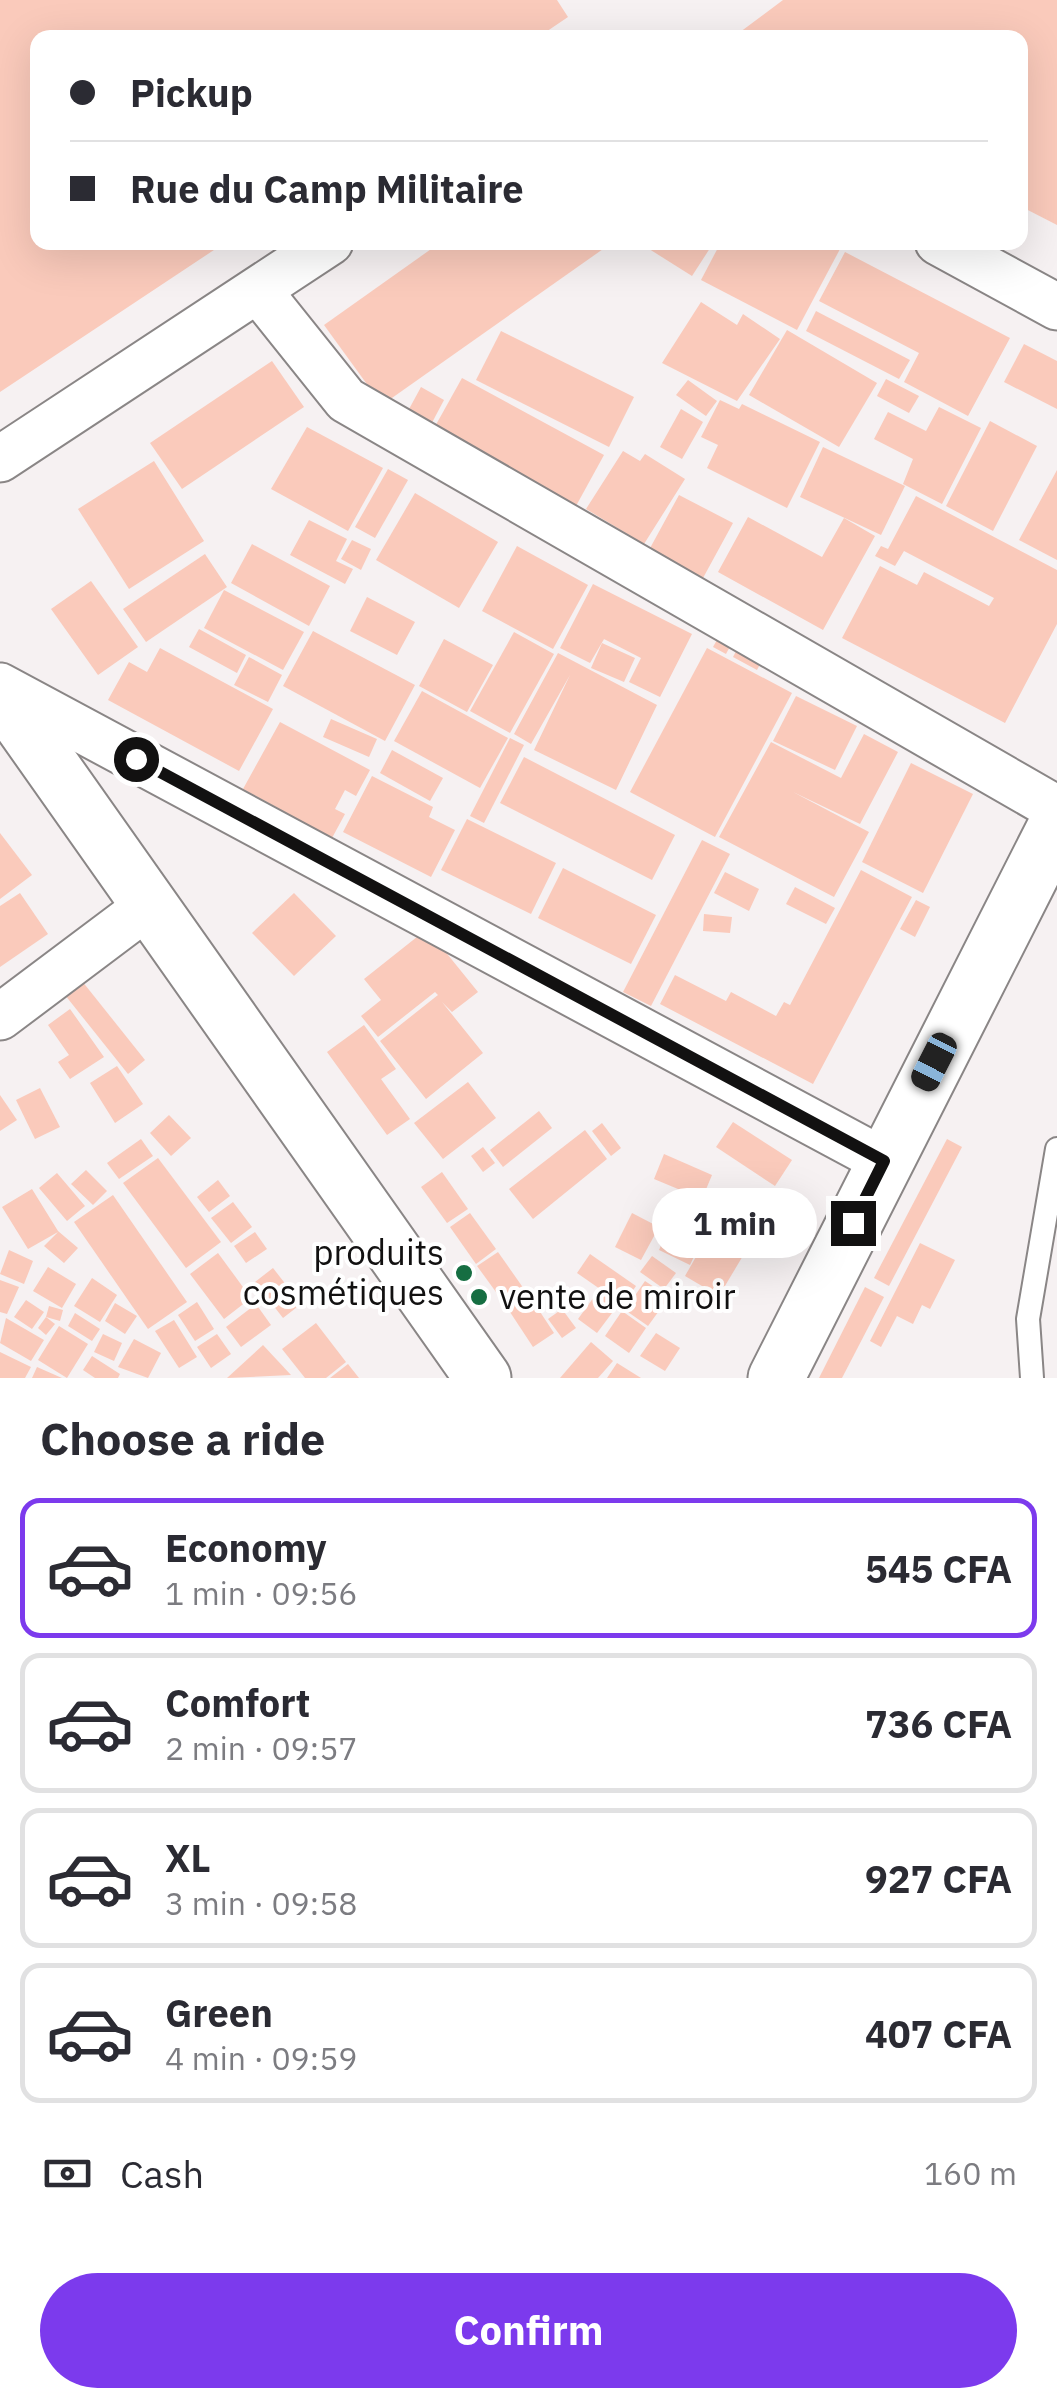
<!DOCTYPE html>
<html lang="en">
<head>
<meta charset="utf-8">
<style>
  :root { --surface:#fff; --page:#f7f7f7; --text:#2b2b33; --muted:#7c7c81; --line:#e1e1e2; --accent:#7c3aed }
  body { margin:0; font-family:"IBM Plex Sans",sans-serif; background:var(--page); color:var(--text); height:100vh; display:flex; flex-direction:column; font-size:38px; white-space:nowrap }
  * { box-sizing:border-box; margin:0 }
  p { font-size:32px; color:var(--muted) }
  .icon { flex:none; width:55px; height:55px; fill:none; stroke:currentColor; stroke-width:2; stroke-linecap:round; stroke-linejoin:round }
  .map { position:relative; height:1378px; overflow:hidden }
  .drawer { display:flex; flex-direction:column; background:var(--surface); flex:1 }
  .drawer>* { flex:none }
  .banner { position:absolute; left:30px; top:30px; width:998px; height:220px; border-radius:20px; box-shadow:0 10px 40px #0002; display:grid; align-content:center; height:220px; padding:0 40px; background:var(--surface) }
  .end { position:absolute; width:45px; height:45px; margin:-22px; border:12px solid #121111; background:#fff; box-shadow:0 0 0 5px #fff }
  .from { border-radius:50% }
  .bubble { position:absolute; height:70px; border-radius:35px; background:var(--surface); box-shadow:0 10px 40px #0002; font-size:32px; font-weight:800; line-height:70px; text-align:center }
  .car { position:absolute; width:30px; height:60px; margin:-30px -15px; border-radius:12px; box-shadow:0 0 8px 2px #0007; background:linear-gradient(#222 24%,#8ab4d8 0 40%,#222 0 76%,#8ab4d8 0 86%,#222 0) }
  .banner b { display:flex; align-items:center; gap:35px; height:95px; font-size:38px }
  .banner b+b { border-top:2px solid var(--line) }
  .banner i { width:25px; height:25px; background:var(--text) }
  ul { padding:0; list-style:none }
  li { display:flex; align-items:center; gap:30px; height:140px; margin:0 20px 15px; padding:0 20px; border:5px solid var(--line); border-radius:20px }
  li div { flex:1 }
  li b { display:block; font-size:38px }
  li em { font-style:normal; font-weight:800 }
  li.active { border-color:var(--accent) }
  li>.icon { width:90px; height:90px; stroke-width:1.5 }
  h2 { padding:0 40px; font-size:45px; line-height:120px }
  .pay { display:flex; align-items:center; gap:25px; height:110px; padding:0 40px; font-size:38px }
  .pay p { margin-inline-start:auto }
  .cta { display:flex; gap:20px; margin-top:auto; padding:20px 40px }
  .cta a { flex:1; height:115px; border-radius:60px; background:var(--accent); color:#fff; font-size:40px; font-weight:800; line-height:115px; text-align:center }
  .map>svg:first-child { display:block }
  .building { fill:#facabb }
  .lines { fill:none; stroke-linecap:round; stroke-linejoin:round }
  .service-casing { stroke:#8a8686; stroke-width:26 }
  .minor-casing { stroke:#8a8686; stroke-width:49 }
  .secondary-casing { stroke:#8a8686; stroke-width:59 }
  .primary-casing { stroke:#8a8686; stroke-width:59 }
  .service { stroke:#fff; stroke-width:22 }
  .minor { stroke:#fff; stroke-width:45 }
  .secondary { stroke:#fff; stroke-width:55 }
  .primary { stroke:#fff; stroke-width:55 }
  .route { stroke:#121111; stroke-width:12 }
  .poi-dot { fill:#166e42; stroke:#fff; stroke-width:4 }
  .labels { text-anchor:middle; stroke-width:8; stroke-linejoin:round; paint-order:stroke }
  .poi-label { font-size:35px; fill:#121111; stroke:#fff; text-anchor:end }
</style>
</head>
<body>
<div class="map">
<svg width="1057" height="1378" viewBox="0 0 1057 1378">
  <rect width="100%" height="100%" fill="#f6f1f2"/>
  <g class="building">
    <path d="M 0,0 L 557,0 L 568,17 L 537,38 L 38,38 L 38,242 L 226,242 L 0,392 Z"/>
    <path d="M 783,0 L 1057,0 L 1057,225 L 1020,206 L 1020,38 L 732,38 Z"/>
    <path d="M 441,242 L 613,242 L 382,405 L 324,325 Z"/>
    <path d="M 638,242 L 714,242 L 692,276 Z"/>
    <path d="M 721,242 L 827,242 L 840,249 L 797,330 L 701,280 Z"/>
    <path d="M 845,252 L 1010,338 L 968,416 L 904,382 L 919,353 L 819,301 Z"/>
    <path d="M 701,302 L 737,325 L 743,314 L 780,339 L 737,401 L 662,363 Z"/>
    <path d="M 816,311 L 910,360 L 899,379 L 806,331 Z"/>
    <path d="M 787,330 L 877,383 L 839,447 L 749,395 Z"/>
    <path d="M 501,331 L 634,397 L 609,447 L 476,380 Z"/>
    <path d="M 1024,344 L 1057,361 L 1057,409 L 1004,382 Z"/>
    <path d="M 272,361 L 304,407 L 182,489 L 150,443 Z"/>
    <path d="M 462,378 L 604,455 L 576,506 L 433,430 Z"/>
    <path d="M 886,379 L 919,396 L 909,413 L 877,396 Z"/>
    <path d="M 688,380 L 717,401 L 706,416 L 676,395 Z"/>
    <path d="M 421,387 L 444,400 L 426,434 L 402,422 Z"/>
    <path d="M 720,400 L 739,409 L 742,404 L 820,442 L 787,508 L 707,468 L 718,445 L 701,437 Z"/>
    <path d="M 939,407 L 981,428 L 942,504 L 903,484 L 913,459 L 874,439 L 888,412 L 926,431 Z"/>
    <path d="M 681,409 L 703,422 L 682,459 L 660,447 Z"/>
    <path d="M 990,421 L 1037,446 L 993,531 L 946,506 Z"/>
    <path d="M 307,427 L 383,468 L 348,531 L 271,489 Z"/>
    <path d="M 823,447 L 905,486 L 881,535 L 800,497 Z"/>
    <path d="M 623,451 L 640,461 L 645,454 L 685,479 L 644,544 L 586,509 Z"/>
    <path d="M 154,461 L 204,541 L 129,589 L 78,509 Z"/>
    <path d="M 388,469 L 408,480 L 375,538 L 355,527 Z"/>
    <path d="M 1057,470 L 1057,560 L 1019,540 Z"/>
    <path d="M 415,493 L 498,542 L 459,608 L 376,560 Z"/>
    <path d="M 679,495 L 733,523 L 703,578 L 649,550 Z"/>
    <path d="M 916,496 L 1057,570 L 1057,624 L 1005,723 L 842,638 L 880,566 L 917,585 L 924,572 L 989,606 L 994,598 L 904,551 L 895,566 L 875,556 L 881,546 L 888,549 Z"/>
    <path d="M 748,517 L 822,557 L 844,518 L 875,536 L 823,630 L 718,572 Z"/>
    <path d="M 309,520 L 347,539 L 336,561 L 353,569 L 345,584 L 290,555 Z"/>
    <path d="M 352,540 L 371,549 L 361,570 L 341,559 Z"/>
    <path d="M 252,544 L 330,586 L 309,626 L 231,583 Z"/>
    <path d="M 517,546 L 588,585 L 553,649 L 482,611 Z"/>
    <path d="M 205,554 L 227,587 L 146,642 L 123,609 Z"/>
    <path d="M 91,581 L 138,647 L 98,675 L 51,609 Z"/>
    <path d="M 593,584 L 692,634 L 660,697 L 629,682 L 641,658 L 604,639 L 607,634 L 590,663 L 560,648 Z"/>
    <path d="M 224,590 L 304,632 L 283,670 L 204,628 Z"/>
    <path d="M 367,597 L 415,622 L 397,655 L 350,631 Z"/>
    <path d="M 199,629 L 246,655 L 237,673 L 189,647 Z"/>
    <path d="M 313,631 L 415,685 L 385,741 L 283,686 Z"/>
    <path d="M 722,631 L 735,637 L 726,654 L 713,647 Z"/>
    <path d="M 514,632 L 554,654 L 510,733 L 470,711 Z"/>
    <path d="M 444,639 L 493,665 L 467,712 L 419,686 Z"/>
    <path d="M 742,640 L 766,653 L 757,670 L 733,657 Z"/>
    <path d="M 602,643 L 635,658 L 624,682 L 591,668 Z"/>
    <path d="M 160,648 L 273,709 L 239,771 L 108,700 L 129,662 L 147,672 Z"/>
    <path d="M 707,648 L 792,693 L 715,837 L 630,792 Z"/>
    <path d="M 558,653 L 657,705 L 616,790 L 534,750 L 570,675 L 531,744 L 514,734 Z"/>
    <path d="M 249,657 L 282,675 L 268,702 L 234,685 Z"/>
    <path d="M 422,691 L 508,738 L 480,788 L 394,741 Z"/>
    <path d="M 796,696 L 857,726 L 835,770 L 773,741 Z"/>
    <path d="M 331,719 L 377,739 L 369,757 L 323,737 Z"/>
    <path d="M 280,722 L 370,770 L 356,796 L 345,790 L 335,809 L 345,814 L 332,838 L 243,789 Z"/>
    <path d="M 864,734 L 898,752 L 860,824 L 793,792 L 869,832 L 834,897 L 719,837 L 771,742 L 841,778 Z"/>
    <path d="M 510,738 L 524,745 L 484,823 L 470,816 Z"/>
    <path d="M 392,750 L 443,778 L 430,801 L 380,773 Z"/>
    <path d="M 524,757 L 675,835 L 652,880 L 500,803 Z"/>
    <path d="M 911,763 L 973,794 L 923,893 L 862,862 Z"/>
    <path d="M 372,776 L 433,807 L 429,817 L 455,830 L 431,877 L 343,832 Z"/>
    <path d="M 467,819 L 556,863 L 531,914 L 441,870 Z"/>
    <path d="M 0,833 L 32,875 L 0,899 Z"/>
    <path d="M 702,840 L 730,854 L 651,1006 L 623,992 Z"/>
    <path d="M 563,868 L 656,915 L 631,964 L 538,918 Z"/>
    <path d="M 861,870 L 912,897 L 813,1084 L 660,1004 L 675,975 L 726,1001 L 731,992 L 776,1016 L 784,1002 L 790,1005 Z"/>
    <path d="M 725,872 L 759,889 L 749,911 L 714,893 Z"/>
    <path d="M 795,887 L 835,908 L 826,924 L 786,904 Z"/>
    <path d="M 20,893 L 48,934 L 0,967 L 0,906 Z"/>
    <path d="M 294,893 L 336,936 L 294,976 L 252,933 Z"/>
    <path d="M 916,900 L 930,907 L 915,937 L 900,929 Z"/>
    <path d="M 704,914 L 732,917 L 730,933 L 703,931 Z"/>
    <path d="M 427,929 L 478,992 L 452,1012 L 442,1002 L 483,1053 L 426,1099 L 380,1041 L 438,995 L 435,992 L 378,1037 L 361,1016 L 381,1000 L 364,979 Z"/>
    <path d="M 74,971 L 145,1060 L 128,1074 L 57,985 Z"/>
    <path d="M 70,1009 L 104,1057 L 70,1079 L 58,1062 L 69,1055 L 48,1025 Z"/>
    <path d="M 364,1025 L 396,1069 L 381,1079 L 410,1119 L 387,1135 L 327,1052 Z"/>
    <path d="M 117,1066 L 143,1104 L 115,1123 L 90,1083 Z"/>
    <path d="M 468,1082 L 496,1118 L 443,1159 L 414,1123 Z"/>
    <path d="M 40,1088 L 60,1127 L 35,1139 L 16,1100 Z"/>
    <path d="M 0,1095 L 17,1120 L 0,1131 Z"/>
    <path d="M 539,1111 L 552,1128 L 503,1167 L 490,1150 Z"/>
    <path d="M 169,1115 L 191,1138 L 171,1156 L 150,1133 Z"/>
    <path d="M 733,1122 L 792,1160 L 775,1186 L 716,1147 Z"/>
    <path d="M 602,1123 L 621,1148 L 611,1156 L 592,1131 Z"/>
    <path d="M 585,1130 L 607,1159 L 533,1219 L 509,1189 Z"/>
    <path d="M 141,1139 L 153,1156 L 119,1179 L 107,1163 Z"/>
    <path d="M 947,1139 L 962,1147 L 889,1286 L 874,1278 Z"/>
    <path d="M 483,1147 L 495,1163 L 483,1172 L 471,1156 Z"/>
    <path d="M 664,1154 L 712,1175 L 702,1199 L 654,1179 Z"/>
    <path d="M 158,1158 L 221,1242 L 186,1268 L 123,1183 Z"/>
    <path d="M 86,1170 L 107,1191 L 93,1205 L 71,1184 Z"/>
    <path d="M 442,1172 L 468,1209 L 447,1223 L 421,1187 Z"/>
    <path d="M 57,1173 L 85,1206 L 67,1221 L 39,1188 Z"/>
    <path d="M 218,1180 L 230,1196 L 209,1212 L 197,1197 Z"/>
    <path d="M 32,1189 L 58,1231 L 78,1248 L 64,1263 L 44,1246 L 58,1232 L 28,1249 L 2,1207 Z"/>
    <path d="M 113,1195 L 187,1302 L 148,1329 L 74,1222 Z"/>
    <path d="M 233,1202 L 252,1227 L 231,1243 L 211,1218 Z"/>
    <path d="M 697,1205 L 741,1220 L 738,1232 L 692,1217 Z"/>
    <path d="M 470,1213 L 496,1249 L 476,1264 L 450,1227 Z"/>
    <path d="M 632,1213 L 659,1227 L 641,1260 L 615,1247 Z"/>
    <path d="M 669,1228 L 701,1242 L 690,1265 L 659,1250 Z"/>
    <path d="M 255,1232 L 267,1249 L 246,1263 L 234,1246 Z"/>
    <path d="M 709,1234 L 744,1254 L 719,1296 L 685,1276 Z"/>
    <path d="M 920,1243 L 955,1260 L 930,1309 L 922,1305 L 913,1324 L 897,1316 L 881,1347 L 870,1341 Z"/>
    <path d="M 9,1250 L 33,1261 L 24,1284 L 0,1274 Z"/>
    <path d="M 498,1252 L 524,1289 L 504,1303 L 477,1266 Z"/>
    <path d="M 218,1253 L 251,1298 L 224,1319 L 190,1274 Z"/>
    <path d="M 590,1254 L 636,1286 L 623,1305 L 577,1273 Z"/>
    <path d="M 652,1256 L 676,1273 L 664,1289 L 640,1272 Z"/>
    <path d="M 48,1267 L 76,1284 L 62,1308 L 33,1291 Z"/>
    <path d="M 273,1268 L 301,1304 L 283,1318 L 255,1282 Z"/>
    <path d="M 92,1278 L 117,1295 L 100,1322 L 74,1306 Z"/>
    <path d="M 0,1280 L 19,1287 L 7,1314 L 0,1312 Z"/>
    <path d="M 645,1281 L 669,1297 L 648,1326 L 625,1310 Z"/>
    <path d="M 865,1287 L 884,1297 L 842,1378 L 819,1378 Z"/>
    <path d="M 599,1290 L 618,1305 L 597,1333 L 578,1319 Z"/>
    <path d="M 527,1292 L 554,1333 L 533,1347 L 506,1306 Z"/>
    <path d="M 26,1300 L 44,1312 L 32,1329 L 14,1317 Z"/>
    <path d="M 197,1302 L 214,1329 L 195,1341 L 178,1315 Z"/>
    <path d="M 115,1303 L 137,1316 L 125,1334 L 105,1321 Z"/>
    <path d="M 256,1304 L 271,1325 L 241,1347 L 226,1327 Z"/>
    <path d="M 49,1306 L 63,1310 L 60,1321 L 46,1317 Z"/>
    <path d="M 562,1309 L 576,1328 L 562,1338 L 548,1319 Z"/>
    <path d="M 622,1311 L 646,1328 L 629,1353 L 605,1336 Z"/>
    <path d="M 75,1313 L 100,1329 L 92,1341 L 68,1326 Z"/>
    <path d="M 46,1317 L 55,1324 L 46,1335 L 38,1328 Z"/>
    <path d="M 6,1318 L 44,1340 L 31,1361 L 0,1343 Z"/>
    <path d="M 174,1320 L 197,1357 L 179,1368 L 155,1331 Z"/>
    <path d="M 316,1323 L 346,1362 L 326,1378 L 305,1378 L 282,1349 Z"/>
    <path d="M 59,1326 L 88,1344 L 67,1378 L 38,1360 Z"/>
    <path d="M 656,1333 L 680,1348 L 665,1371 L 640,1356 Z"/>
    <path d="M 103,1334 L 122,1343 L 114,1361 L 94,1352 Z"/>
    <path d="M 217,1334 L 231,1354 L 211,1368 L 197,1347 Z"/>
    <path d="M 134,1339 L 161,1353 L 148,1378 L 118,1367 Z"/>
    <path d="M 591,1342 L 613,1361 L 598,1378 L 560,1378 Z"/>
    <path d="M 263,1345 L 291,1375 L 227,1378 Z"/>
    <path d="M 0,1352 L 31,1367 L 25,1378 L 0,1378 Z"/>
    <path d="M 92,1356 L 120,1374 L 118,1378 L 95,1378 L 83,1370 Z"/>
    <path d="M 617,1363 L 641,1378 L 607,1378 Z"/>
    <path d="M 348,1364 L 359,1378 L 330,1378 Z"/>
    <path d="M 37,1367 L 62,1378 L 32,1378 Z"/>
  </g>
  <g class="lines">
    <g class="service-casing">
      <path id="service" d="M 1032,1378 L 1028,1319 L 1057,1149"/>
    </g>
    <g class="minor-casing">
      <g id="minor">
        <path d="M 938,242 L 1057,307"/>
        <path d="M 258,290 L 346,400 L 1057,809"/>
        <path d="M 0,459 L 330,242"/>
        <path d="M 0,686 L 884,1161"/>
        <path d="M 0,1017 L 149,905"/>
      </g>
    </g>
    <g class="secondary-casing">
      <path id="secondary" d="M 0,693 L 483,1378"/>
    </g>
    <g class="primary-casing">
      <path id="primary" d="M 776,1378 L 1057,824"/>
    </g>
    <use href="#service" class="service"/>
    <use href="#minor" class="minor"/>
    <use href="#secondary" class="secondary"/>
    <use href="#primary" class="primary"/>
  </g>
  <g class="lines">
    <path class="route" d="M 136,759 L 884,1161 L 853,1223"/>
  </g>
  <g class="poi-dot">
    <circle cx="464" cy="1273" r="10"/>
    <circle cx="479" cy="1297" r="10"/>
  </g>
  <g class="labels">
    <g class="poi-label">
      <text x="444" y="1265">produits<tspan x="444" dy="40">cosmétiques</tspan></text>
      <text x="499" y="1309" text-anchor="start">vente de miroir</text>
    </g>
  </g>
</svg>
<i class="end from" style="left:136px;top:759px"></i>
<i class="end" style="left:853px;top:1223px"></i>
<div class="bubble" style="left:652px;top:1188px;width:165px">1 min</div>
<i class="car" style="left:934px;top:1062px;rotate:207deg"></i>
<div class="banner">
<b><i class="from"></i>Pickup</b>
<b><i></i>Rue du Camp Militaire</b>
</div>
</div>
<section class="drawer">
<h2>Choose a ride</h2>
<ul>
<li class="active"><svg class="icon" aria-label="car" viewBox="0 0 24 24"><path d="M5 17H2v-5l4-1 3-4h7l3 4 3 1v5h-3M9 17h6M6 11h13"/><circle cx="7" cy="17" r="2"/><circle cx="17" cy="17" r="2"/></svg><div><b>Economy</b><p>1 min · 09:56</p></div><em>545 CFA</em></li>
<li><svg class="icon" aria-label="car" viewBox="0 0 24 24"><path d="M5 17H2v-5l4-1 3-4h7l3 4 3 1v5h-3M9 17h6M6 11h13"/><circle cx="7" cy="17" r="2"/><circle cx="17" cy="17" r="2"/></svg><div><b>Comfort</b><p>2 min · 09:57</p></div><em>736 CFA</em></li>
<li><svg class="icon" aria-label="car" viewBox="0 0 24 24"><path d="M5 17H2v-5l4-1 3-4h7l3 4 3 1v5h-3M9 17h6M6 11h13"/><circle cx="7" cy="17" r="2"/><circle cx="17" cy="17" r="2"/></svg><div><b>XL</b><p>3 min · 09:58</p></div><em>927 CFA</em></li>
<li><svg class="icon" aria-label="car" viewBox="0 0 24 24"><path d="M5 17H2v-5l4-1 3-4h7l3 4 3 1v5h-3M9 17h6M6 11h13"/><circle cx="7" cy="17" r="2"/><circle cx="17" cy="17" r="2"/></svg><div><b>Green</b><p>4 min · 09:59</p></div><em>407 CFA</em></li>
</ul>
<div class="pay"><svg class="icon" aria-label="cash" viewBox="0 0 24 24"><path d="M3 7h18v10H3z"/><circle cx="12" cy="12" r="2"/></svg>Cash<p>160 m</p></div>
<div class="cta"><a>Confirm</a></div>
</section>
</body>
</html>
